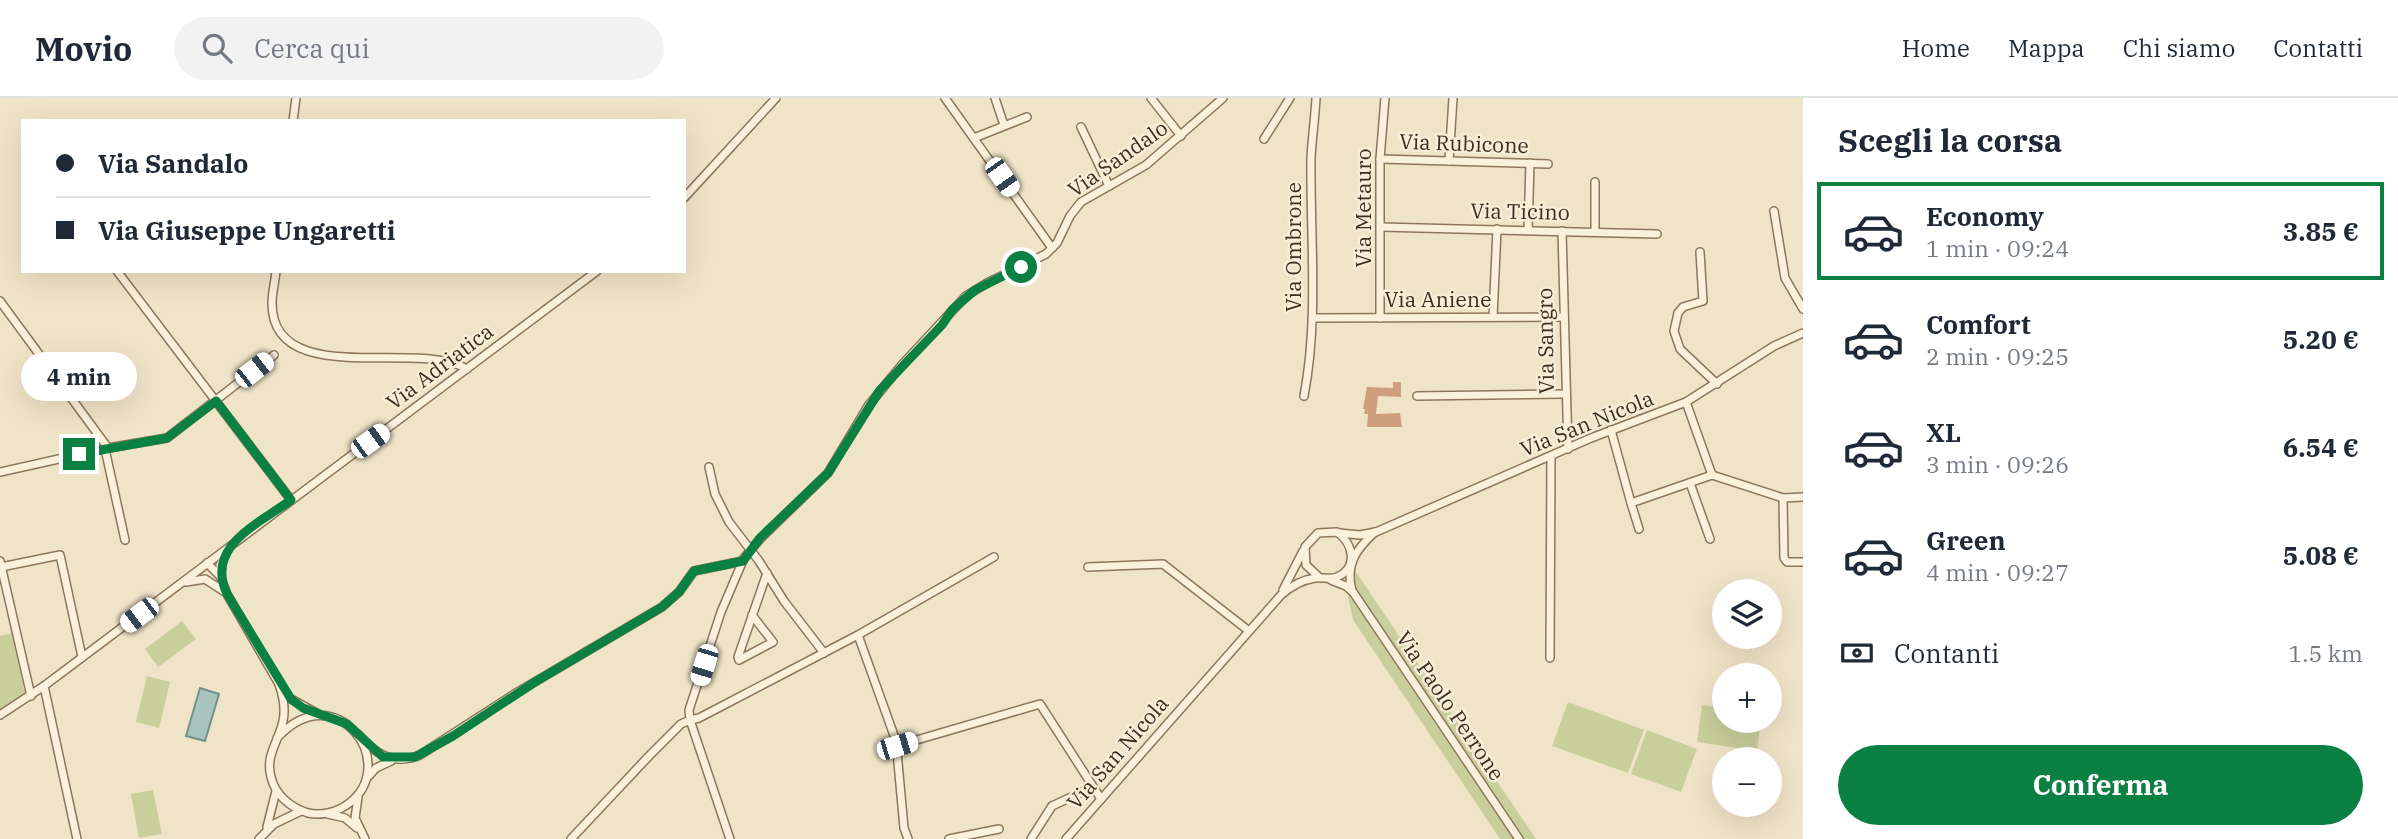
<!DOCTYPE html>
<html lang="it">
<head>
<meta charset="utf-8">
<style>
  :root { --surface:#fff; --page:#f2f2f3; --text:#1f2937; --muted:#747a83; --line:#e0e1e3; --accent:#0b8043 }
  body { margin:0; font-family:"IBM Plex Serif",serif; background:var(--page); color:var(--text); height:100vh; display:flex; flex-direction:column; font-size:26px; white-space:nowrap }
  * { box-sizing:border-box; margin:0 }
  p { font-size:23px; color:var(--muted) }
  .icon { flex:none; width:38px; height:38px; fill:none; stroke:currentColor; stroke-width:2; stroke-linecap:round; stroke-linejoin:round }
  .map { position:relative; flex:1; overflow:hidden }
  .side { display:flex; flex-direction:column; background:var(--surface); width:595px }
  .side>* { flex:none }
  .top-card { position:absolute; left:21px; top:21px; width:665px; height:154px; border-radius:0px; box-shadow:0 7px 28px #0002; display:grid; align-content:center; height:154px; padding:0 35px; background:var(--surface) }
  .tools { position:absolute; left:1712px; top:481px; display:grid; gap:14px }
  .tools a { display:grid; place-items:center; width:70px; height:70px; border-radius:50%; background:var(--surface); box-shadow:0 7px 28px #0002; font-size:35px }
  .end { position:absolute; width:32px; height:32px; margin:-16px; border:9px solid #0b8043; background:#fff; box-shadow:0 0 0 4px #fff }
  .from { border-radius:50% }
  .bubble { position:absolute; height:49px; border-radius:24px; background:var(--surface); box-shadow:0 7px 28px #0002; font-size:23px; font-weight:700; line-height:49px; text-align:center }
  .car { position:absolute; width:21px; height:42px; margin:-21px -10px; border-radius:9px; box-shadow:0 0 5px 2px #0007; background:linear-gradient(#fff 24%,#345 0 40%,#fff 0 76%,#345 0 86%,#fff 0) }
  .top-card b { display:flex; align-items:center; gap:24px; height:66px; font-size:26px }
  .top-card b+b { border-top:2px solid var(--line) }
  .top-card i { width:18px; height:18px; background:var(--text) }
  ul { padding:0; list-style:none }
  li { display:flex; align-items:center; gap:21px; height:98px; margin:0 14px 10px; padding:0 21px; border:4px solid transparent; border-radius:0px }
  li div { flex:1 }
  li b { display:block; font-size:26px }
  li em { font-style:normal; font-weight:700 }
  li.current { border-color:var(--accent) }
  li>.icon { width:63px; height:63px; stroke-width:1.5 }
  h2 { padding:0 35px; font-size:32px; line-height:84px }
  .pay { display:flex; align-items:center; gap:18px; height:77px; padding:0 35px; font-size:26px }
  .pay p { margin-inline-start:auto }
  .action { display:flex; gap:14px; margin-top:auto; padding:14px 35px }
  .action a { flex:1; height:80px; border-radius:42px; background:var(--accent); color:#fff; font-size:28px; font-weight:700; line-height:80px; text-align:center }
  header { display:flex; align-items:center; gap:42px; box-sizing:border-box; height:98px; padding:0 35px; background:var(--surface); border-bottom:2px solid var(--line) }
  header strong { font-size:33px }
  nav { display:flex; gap:38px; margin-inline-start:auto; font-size:24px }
  .search { width:490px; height:63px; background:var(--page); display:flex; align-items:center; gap:18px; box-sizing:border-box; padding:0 24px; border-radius:38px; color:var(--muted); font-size:26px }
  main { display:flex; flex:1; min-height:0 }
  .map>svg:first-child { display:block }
  .green { fill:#c9cf9b }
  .water { fill:#a9c4bc; stroke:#6f938a; stroke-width:2 }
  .building { fill:#cf9f7d }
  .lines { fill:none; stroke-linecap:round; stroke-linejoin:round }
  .minor-casing { stroke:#8d765c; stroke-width:10 }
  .minor { stroke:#faf1dc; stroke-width:7 }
  .route { stroke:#0b8043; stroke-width:9 }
  .labels { text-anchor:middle; stroke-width:5; stroke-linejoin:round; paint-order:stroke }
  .street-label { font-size:21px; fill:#3d2e20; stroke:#f7eed8 }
</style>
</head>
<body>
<header>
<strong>Movio</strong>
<div class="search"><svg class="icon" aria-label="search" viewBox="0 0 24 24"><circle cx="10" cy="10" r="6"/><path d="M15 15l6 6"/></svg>Cerca qui</div>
<nav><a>Home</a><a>Mappa</a><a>Chi siamo</a><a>Contatti</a></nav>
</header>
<main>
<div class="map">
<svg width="1803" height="741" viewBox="0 0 1803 741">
  <rect width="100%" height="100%" fill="#f0e4c8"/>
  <g class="green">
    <path d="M 1354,471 L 1536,741 L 1523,741 L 1356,493 L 1352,484 Z"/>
    <path d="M 1347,494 L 1513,741 L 1500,741 L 1353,522 Z"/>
    <path d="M 182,523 L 196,541 L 158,569 L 145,551 Z"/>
    <path d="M 12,535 L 25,595 L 0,612 L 0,538 Z"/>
    <path d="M 147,578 L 170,584 L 159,630 L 136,624 Z"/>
    <path d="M 1568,604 L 1644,632 L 1628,675 L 1552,648 Z"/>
    <path d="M 1702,607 L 1724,610 L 1724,623 L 1761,623 L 1757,653 L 1697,644 Z"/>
    <path d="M 1647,632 L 1697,651 L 1681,694 L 1631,676 Z"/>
    <path d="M 153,692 L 162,736 L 139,740 L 131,696 Z"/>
  </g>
  <path class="water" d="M 200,590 L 219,596 L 205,643 L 186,638 Z"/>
  <path class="building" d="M 1393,284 L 1401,284 L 1401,299 L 1378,298 L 1376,316 L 1400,315 L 1402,329 L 1367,329 L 1368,316 L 1364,316 L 1365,311 L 1363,311 L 1367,289 L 1393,290 Z"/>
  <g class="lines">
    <g class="minor-casing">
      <g id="minor">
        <path d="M 945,0 L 1052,150"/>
        <path d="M 995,0 L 1004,27"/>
        <path d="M 1151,0 L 1181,38"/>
        <path d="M 293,23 L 296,0"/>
        <path d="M 1081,29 L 1109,88"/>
        <path d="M 974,40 L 1027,19"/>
        <path d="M 1264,41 L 1290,0"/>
        <path d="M 1380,61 L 1548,66"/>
        <path d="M 1449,63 L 1453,0"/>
        <path d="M 684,100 L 776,0"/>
        <path d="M 1774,113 L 1785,180 L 1803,211"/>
        <path d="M 1381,129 L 1657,136"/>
        <path d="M 1528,132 L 1530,65"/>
        <path d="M 1562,133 L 1568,351"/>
        <path d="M 1595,134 L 1595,84"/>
        <path d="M 1700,154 L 1703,203 L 1683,209 L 1678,215 L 1674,233 L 1680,251 L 1717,286"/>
        <path d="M 117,173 L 291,402"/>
        <path d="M 276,173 C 275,184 272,195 272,205 C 272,292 418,241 467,271"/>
        <path d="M 0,203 L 108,350"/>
        <path d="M 1493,219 L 1497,131"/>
        <path d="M 1313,220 L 1563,219"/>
        <path d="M 1380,220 L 1380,61 L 1385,0"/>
        <path d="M 1304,298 C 1319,220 1310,139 1311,60 C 1312,40 1315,20 1316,0"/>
        <path d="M 1417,298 L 1564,296"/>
        <path d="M 1686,304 L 1712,377"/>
        <path d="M 1611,332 L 1631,405 L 1712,377"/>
        <path d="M 105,351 L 125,442"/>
        <path d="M 709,369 L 715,396 L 729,424 L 759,463 L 784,503 L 824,555"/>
        <path d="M 0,374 L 108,350 L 167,340 L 274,257"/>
        <path d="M 1712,377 L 1783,400 L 1803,399"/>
        <path d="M 1690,385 L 1710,441"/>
        <path d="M 1783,400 L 1784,460 L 1787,464 L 1803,464"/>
        <path d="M 1631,405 L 1639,431"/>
        <path d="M 1339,435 L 1360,437 L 1376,434 L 1591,340 L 1686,304 L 1774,248 L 1803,235"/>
        <path d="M 0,463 L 31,598"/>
        <path d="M 207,465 L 220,478 L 227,496 L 279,586 L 291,601 L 320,617"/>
        <path d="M 1,469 L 60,457 L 82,559"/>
        <path d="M 1088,469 L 1163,466 L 1249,533"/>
        <path d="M 220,477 L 220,467 L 228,452"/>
        <path d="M 1331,482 L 1346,488 L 1353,494 L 1519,741"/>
        <path d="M 186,484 L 205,481 L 225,494"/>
        <path d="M 1283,492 L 1303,453"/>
        <path d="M 1352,493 C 1345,467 1356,451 1375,434"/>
        <path d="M 752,517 L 773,544 L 739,562 L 738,559 L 767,475"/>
        <path d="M 858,537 L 994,459"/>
        <path d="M 1550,560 L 1551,359"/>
        <path d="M 44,588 L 77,741"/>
        <path d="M 0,617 L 44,588 L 597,173"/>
        <path d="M 358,636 C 375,656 393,668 420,657 L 516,595 L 662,509 L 679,494 L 694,473 L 743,463"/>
        <path d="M 277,640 C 336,575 402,667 348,706 C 337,714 322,718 308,715 C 291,710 275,697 271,679 C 265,657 279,643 283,623 C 286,610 283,598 279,586"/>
        <path d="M 896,648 L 1040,606 L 1101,701"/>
        <path d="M 367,680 L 376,670 L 391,663"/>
        <path d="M 358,699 L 355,720 L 365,741"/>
        <path d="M 328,716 L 345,720 L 357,730"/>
        <path d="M 267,729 L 276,693"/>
        <path d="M 259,741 L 274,726 L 301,713"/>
        <path d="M 571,741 L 649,658 L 681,626 L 690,622 L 689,612 L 721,514 L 744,460 L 760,441 L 828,375 L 868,308 L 901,268 L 966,198 L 987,185 L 1046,156 L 1057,145 L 1070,118 L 1081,104 L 1146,67 L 1223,0"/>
        <path d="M 730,741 L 690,622 L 699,620 L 858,537 L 896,643 L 904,730 L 908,741"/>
        <path d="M 949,741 L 999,731"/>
        <path d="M 1031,741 L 1052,708 L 1093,689"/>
        <path d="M 1066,741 L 1281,497 C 1291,488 1302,482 1315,480 C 1323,479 1330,482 1337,479 C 1359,470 1353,445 1337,434 L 1318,435 L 1305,449 L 1306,467 L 1319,479"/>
      </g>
    </g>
    <use href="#minor" class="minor"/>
  </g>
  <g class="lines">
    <path class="route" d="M 79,356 L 167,340 L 216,303 L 291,402 C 257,427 205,448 227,496 L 291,601 L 303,610 L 347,626 L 383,659 L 415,659 L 453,638 L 535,584 L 662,509 L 679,494 L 694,473 L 743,463 L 760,440 L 828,375 L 880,292 L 942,227 L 952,212 L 975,192 L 1021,169"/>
  </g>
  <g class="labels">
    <g class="street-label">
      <text transform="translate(1464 46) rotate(2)" y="7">Via Rubicone</text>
      <text transform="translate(1118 61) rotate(-35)" y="7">Via Sandalo</text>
      <text transform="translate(1364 110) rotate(-90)" y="7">Via Metauro</text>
      <text transform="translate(1520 114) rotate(1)" y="7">Via Ticino</text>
      <text transform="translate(1294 149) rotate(-90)" y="7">Via Ombrone</text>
      <text x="1438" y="209">Via Aniene</text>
      <text transform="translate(1546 243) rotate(-91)" y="7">Via Sangro</text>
      <text transform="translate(440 269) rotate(-37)" y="7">Via Adriatica</text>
      <text transform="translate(1587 326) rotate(-22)" y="7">Via San Nicola</text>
      <text transform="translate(1450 608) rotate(56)" y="7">Via Paolo Perrone</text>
      <text transform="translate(1118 655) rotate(-49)" y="7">Via San Nicola</text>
    </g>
  </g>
</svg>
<div class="tools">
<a><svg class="icon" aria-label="layers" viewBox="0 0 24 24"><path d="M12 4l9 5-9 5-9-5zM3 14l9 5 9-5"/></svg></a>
<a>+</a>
<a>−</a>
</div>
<i class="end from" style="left:1021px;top:169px"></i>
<i class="end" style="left:79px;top:356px"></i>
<div class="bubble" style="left:21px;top:254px;width:116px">4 min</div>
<i class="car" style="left:1002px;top:79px;rotate:145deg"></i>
<i class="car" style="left:254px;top:272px;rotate:52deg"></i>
<i class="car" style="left:370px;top:343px;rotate:54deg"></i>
<i class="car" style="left:139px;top:517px;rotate:233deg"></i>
<i class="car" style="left:704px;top:567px;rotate:197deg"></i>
<i class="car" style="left:897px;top:648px;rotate:73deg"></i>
<div class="top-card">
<b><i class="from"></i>Via Sandalo</b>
<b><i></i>Via Giuseppe Ungaretti</b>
</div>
</div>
<section class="side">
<h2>Scegli la corsa</h2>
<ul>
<li class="current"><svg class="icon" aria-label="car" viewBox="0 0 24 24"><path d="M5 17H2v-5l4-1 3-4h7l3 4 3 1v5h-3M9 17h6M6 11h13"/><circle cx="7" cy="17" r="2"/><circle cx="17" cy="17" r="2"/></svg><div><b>Economy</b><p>1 min · 09:24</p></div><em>3.85 €</em></li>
<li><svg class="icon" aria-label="car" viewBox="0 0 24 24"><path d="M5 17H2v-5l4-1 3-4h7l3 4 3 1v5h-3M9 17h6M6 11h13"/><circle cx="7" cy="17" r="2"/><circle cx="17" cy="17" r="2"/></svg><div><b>Comfort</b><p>2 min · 09:25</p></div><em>5.20 €</em></li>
<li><svg class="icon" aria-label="car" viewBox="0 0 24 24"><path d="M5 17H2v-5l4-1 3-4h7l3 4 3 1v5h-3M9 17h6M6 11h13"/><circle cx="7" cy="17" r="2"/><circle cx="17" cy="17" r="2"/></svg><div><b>XL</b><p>3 min · 09:26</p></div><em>6.54 €</em></li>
<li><svg class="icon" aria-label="car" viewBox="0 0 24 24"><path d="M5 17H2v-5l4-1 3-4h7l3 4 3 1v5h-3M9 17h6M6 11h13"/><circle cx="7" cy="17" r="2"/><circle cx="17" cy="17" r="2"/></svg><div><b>Green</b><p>4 min · 09:27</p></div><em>5.08 €</em></li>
</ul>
<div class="pay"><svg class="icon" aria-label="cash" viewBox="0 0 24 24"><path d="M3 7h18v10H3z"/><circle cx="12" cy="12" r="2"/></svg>Contanti<p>1.5 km</p></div>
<div class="action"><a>Conferma</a></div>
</section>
</main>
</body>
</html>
